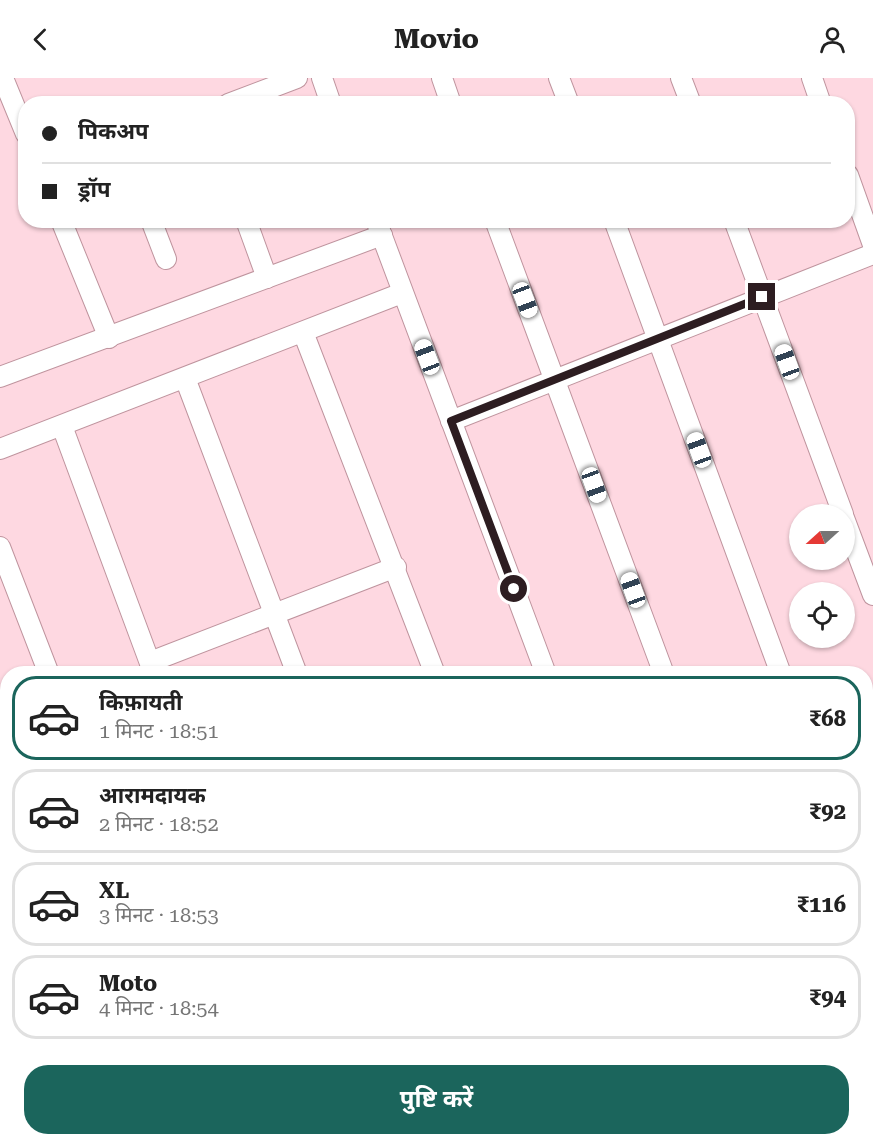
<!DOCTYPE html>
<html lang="hi">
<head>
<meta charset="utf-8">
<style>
  :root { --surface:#fff; --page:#f6f6f6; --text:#222; --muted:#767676; --line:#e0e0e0; --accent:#1b655c }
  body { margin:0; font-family:"Roboto Serif","Noto Sans Devanagari",serif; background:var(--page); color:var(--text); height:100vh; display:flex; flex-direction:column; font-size:22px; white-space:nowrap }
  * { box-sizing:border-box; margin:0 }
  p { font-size:20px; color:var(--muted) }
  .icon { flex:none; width:33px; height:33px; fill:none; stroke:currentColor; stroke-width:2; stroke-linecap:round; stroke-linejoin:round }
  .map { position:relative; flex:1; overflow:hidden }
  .details { position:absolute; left:0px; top:588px; width:873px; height:480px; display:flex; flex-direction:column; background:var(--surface); border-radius:24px 24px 0 0; box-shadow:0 2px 4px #0004 }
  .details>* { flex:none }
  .guide { position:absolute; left:18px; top:18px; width:837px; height:132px; border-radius:24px; box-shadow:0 2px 4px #0004; display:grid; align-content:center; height:132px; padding:0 24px; background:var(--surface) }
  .needle { width:39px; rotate:249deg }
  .tools { position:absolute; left:789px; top:426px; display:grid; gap:12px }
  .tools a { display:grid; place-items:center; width:66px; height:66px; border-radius:50%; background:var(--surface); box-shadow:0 2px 4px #0004; font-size:30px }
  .end { position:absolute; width:27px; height:27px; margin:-14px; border:8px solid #2d1d21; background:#fff; box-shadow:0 0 0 3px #fff }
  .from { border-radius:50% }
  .car { position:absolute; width:18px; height:36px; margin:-18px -9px; border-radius:8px; box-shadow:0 0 4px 2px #0007; background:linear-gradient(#fff 24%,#345 0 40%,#fff 0 76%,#345 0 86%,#fff 0) }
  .guide b { display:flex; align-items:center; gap:21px; height:57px; font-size:22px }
  .guide b+b { border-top:2px solid var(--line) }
  .guide i { width:15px; height:15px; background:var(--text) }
  ul { padding:10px 0 0; list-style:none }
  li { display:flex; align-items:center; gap:18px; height:84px; margin:0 12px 9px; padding:0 12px; border:3px solid var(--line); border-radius:24px }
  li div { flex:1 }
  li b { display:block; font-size:22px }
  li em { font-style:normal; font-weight:700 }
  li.on { border-color:var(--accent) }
  li>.icon { width:54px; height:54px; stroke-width:1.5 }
  .action { display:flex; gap:12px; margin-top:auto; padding:12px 24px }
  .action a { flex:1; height:69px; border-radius:24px; background:var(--accent); color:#fff; font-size:24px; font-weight:700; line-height:69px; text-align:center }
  header { display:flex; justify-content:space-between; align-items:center; height:78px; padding:0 24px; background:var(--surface); font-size:27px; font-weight:700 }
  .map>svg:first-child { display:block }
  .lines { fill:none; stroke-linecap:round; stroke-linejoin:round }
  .minor-casing { stroke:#bf949e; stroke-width:22 }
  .minor { stroke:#fff; stroke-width:20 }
  .route { stroke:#2d1d21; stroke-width:8 }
</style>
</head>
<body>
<header><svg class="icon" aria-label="back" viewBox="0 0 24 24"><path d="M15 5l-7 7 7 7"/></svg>Movio<svg class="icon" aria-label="person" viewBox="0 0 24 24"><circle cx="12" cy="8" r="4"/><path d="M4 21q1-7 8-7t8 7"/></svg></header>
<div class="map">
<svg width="873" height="1068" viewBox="0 0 873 1068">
  <rect width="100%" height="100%" fill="#fed8e1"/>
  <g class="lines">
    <g class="minor-casing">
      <g id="minor">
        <path d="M 3,0 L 26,56"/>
        <path d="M 322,0 L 331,26"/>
        <path d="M 442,0 L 451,26"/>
        <path d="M 559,0 L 569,26"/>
        <path d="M 681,0 L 691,26"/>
        <path d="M 812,0 L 821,26"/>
        <path d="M 228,26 L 297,0"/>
        <path d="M 848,97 L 873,167"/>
        <path d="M 61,142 L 109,260"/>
        <path d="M 151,142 L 166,181"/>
        <path d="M 246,142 L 267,200"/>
        <path d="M 376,142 L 546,596"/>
        <path d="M 495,142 L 664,596"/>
        <path d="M 614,142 L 781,596"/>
        <path d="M 734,142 L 843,436"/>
        <path d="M 303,254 L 435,596"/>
        <path d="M 0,299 L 382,157"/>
        <path d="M 185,300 L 297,596"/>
        <path d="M 451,343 L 873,176"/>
        <path d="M 62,348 L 154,596"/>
        <path d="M 0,371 L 402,215"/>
        <path d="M 844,440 L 873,517"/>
        <path d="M 0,469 L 49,596"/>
        <path d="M 150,584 L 396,489"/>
        <path d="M 866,667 L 873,664"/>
        <path d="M 0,716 L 8,735"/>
        <path d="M 866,826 L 873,847"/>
        <path d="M 0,886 L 8,887"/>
        <path d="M 0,900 L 8,918"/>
        <path d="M 866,1024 L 873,1027"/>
        <path d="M 65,1060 L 68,1068"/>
        <path d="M 205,1060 L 208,1068"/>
        <path d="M 341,1060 L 343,1068"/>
        <path d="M 727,1060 L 730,1068"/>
        <path d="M 0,1064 L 8,1060"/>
        <path d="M 373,1068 L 390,1060"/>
      </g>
    </g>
    <use href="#minor" class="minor"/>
  </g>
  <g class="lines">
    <path class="route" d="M 514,511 L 451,343 L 762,219"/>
  </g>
</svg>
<div class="tools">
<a><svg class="needle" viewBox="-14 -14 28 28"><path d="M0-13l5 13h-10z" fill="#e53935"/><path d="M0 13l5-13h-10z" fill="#767676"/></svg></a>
<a><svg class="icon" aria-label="locate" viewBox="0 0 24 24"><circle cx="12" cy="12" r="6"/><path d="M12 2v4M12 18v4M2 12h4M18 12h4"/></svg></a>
</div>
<i class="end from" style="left:514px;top:511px"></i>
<i class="end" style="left:762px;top:219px"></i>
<i class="car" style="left:525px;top:222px;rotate:159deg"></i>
<i class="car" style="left:427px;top:279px;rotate:339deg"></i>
<i class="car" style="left:787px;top:284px;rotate:340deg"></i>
<i class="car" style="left:699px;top:372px;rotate:340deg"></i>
<i class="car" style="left:594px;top:407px;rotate:160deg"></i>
<i class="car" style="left:633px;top:512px;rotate:340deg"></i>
<div class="guide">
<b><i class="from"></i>पिकअप</b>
<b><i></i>ड्रॉप</b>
</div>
<section class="details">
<ul>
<li class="on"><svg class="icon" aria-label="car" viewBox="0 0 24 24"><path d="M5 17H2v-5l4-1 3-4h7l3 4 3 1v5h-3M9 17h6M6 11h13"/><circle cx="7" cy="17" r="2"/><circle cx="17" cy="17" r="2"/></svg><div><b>किफ़ायती</b><p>1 मिनट · 18:51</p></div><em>₹68</em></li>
<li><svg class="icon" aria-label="car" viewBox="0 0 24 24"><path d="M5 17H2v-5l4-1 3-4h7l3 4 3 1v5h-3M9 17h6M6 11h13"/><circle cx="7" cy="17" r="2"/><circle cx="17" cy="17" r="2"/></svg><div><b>आरामदायक</b><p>2 मिनट · 18:52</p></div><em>₹92</em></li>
<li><svg class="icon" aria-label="car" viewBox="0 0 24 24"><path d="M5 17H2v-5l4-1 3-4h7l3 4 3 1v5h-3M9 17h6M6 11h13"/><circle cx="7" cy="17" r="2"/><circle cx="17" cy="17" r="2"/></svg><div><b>XL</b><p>3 मिनट · 18:53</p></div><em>₹116</em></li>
<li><svg class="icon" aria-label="car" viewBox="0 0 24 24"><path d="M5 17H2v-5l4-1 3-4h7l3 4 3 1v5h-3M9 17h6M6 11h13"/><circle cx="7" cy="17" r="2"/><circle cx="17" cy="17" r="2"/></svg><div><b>Moto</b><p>4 मिनट · 18:54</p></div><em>₹94</em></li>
</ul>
<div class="action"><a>पुष्टि करें</a></div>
</section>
</div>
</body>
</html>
